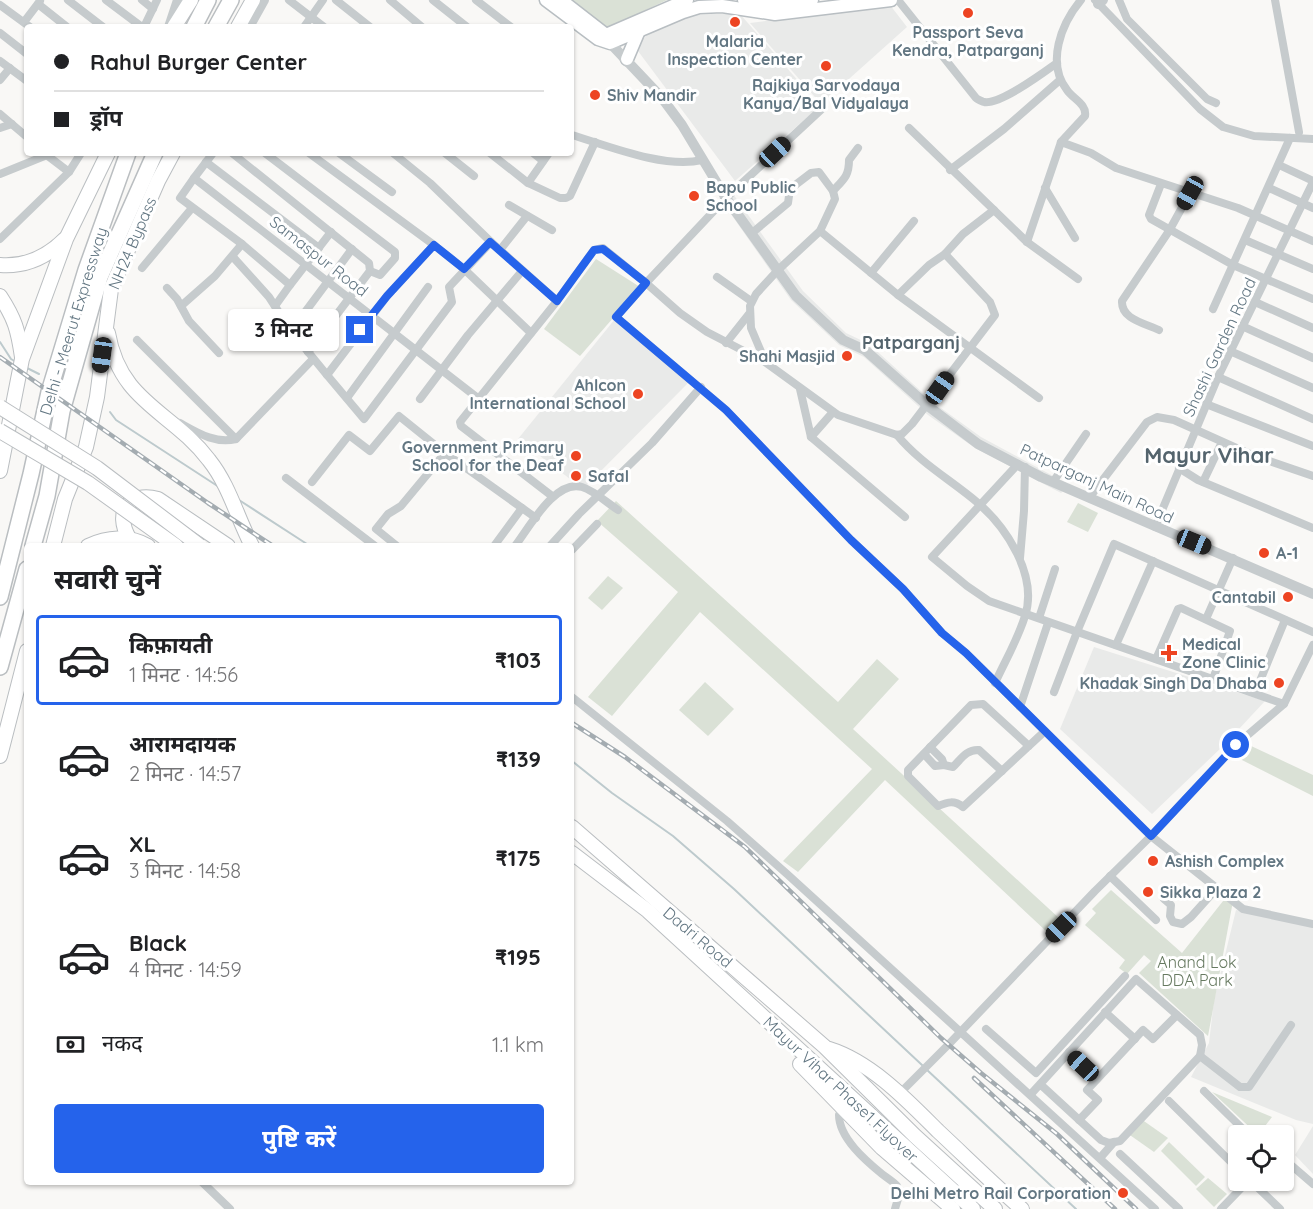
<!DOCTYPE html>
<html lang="hi">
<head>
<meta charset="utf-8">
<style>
  :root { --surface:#fff; --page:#f6f6f6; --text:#202124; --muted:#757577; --line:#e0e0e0; --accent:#2563eb }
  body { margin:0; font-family:Quicksand,"Noto Sans Devanagari",sans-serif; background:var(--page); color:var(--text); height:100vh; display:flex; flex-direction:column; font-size:22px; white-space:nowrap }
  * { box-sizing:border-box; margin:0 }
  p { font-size:20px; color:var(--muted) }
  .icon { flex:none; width:33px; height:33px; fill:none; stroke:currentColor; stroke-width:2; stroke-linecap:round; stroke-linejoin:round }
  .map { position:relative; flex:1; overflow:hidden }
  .sheet { position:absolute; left:24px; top:543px; width:550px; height:642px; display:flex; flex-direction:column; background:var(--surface); border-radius:6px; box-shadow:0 2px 4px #0004 }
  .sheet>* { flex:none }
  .top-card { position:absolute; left:24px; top:24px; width:550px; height:132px; border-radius:6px; box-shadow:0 2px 4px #0004; display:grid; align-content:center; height:132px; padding:0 30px; background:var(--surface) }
  .buttons { position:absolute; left:1228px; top:1125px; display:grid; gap:12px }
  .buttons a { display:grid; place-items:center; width:66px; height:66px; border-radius:6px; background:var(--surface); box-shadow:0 2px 4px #0004; font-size:30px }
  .end { position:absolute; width:27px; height:27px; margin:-14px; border:8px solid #2563eb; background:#fff; box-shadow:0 0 0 3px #fff }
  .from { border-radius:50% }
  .bubble { position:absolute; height:42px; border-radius:6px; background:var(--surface); box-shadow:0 2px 4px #0004; font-size:20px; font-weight:700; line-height:42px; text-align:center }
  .car { position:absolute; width:18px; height:36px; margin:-18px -9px; border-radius:8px; box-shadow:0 0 4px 2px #0007; background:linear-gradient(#222 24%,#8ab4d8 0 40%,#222 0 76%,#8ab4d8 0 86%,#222 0) }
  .top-card b { display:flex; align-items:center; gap:21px; height:57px; font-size:22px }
  .top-card b+b { border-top:2px solid var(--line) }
  .top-card i { width:15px; height:15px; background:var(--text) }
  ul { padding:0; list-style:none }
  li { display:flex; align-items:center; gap:18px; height:90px; margin:0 12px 9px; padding:0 18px; border:3px solid transparent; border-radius:6px }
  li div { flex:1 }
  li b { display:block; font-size:22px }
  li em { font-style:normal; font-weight:700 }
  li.on { border-color:var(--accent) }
  li>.icon { width:54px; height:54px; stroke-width:1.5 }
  h2 { padding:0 30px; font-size:27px; line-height:72px }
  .pay { display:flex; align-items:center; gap:15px; height:66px; padding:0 30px; font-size:22px }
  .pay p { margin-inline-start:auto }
  .cta { display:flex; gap:12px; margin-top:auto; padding:12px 30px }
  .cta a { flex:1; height:69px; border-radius:6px; background:var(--accent); color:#fff; font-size:24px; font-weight:700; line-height:69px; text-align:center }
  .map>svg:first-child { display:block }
  .built { fill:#e9eae9 }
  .green { fill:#dae1d6 }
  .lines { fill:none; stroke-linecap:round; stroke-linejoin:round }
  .stream { stroke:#bdcacd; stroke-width:2 }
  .secondary-casing { stroke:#b8bec2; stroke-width:15 }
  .primary-casing { stroke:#b9bec1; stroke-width:16 }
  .trunk-casing { stroke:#babec1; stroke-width:16 }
  .motorway-casing { stroke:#babec1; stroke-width:18 }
  .minor { stroke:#c6cbcd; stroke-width:8 }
  .tertiary { stroke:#c6cbcd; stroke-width:10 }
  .secondary { stroke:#fff; stroke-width:12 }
  .primary { stroke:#fff; stroke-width:14 }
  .trunk { stroke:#fff; stroke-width:14 }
  .motorway { stroke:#fff; stroke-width:15 }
  .rail-casing { stroke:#a4acb1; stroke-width:4.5 }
  .rail { stroke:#fff; stroke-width:2; stroke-dasharray:7; stroke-linecap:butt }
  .trunk-bridge-casing { stroke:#babec1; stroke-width:16; stroke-linecap:butt }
  .trunk-bridge { stroke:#fff; stroke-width:14 }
  .route { stroke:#2563eb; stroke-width:8 }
  .poi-dot { fill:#ed4422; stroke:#fff; stroke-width:2 }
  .labels { text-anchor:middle; stroke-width:6; stroke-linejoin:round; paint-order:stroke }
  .poi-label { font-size:16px; font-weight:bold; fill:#627682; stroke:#fff; text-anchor:start }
  .street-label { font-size:16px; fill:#627682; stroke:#fff }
  .park-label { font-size:16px; fill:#677a61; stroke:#fff }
  .neighbourhood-label { font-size:18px; font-weight:bold; fill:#54646d; stroke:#fff }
  .district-label { font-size:22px; font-weight:bold; fill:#54646d; stroke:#fff }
</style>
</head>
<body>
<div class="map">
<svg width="1313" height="1209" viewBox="0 0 1313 1209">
  <rect width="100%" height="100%" fill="#f9f8f6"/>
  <g class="built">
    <path d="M 890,5 L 907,27 L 821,104 L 750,23 Z"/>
    <path d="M 712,14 L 740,14 L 820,106 L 735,181 L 635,47 L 649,33 L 689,15 Z"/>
    <path d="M 728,187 L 803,291 L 846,333 L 869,344 L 934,403 L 981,437 L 1070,485 L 1061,493 L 975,448 L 928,415 L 864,357 L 839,345 L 791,300 L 719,197 Z"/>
    <path d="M 615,319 L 692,379 L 583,489 L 518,439 Z"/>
    <path d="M 1094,647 L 1265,701 L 1224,745 L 1152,814 L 1060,729 Z"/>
    <path d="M 1236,910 L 1313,926 L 1313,1124 L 1296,1120 L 1191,1077 L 1209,1043 L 1214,1000 Z"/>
    <path d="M 1313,1126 L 1313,1174 L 1295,1155 Z"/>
  </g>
  <g class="green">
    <path d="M 569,0 L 667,0 L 605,29 Z"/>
    <path d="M 596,259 L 640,287 L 580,356 L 544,329 Z"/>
    <path d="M 616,501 L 838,702 L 877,659 L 899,679 L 853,729 L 1059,918 L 1047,932 L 885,780 L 798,872 L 783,861 L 872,769 L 700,612 L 612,716 L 588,697 L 678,592 L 597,521 Z"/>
    <path d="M 1078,503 L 1098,513 L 1088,532 L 1067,522 Z"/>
    <path d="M 608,576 L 623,588 L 602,610 L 588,598 Z"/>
    <path d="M 705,682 L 734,709 L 708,736 L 679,710 Z"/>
    <path d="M 1249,745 L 1313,775 L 1313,796 L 1236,757 Z"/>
    <path d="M 1111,890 L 1182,953 L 1227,896 L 1233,901 L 1208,1036 L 1139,973 L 1151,961 L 1144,955 L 1127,974 L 1119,968 L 1125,960 L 1085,925 L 1096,913 L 1092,909 Z"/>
    <path d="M 1212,1092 L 1272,1117 L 1258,1135 Z"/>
    <path d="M 1141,1119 L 1168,1138 L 1154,1152 L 1127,1133 Z"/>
    <path d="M 1169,1142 L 1205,1177 L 1196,1186 L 1161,1151 Z"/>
    <path d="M 1208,1178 L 1227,1194 L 1214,1207 L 1196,1189 Z"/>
  </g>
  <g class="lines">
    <g class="stream">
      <path d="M 0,342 L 11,359 L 16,362"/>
      <path d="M 27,368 L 39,374"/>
      <path d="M 110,412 L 116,420 L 219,487"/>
      <path d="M 239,500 L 310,546"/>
      <path d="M 572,761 L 612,793 L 673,836 L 734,889 L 922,1065"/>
      <path d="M 926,1069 L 1076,1209"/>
    </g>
    <g class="secondary-casing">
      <g id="secondary">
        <path d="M 546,0 L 598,39 L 610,43 L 683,12 L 699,7 L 722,6 L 775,14 L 891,0"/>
        <path d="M 561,0 L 606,35 L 687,0"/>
        <path d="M 744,0 L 771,4 L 812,0"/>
        <path d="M 627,59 L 638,33"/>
      </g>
    </g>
    <g class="primary-casing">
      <path id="primary" d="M 129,538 C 114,512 129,491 158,499 L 228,546"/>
    </g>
    <g class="trunk-casing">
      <g id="trunk">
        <path d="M 174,27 L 191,0"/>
        <path d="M 238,27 L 253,0"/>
        <path d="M 0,265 C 26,267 47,257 65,239"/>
        <path d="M 0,296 C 15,319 18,330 22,357"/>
        <path d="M 108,333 C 120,403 172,411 209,460 C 229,485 237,517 252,546"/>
        <path d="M 0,471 L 22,359 L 66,239 L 108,153"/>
        <path d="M 53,546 L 65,499 L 86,447 L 97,397 L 111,289 L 158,181 L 173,153"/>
        <path d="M 88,546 C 107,537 129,535 148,546"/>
        <path d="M 0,756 L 27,651"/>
        <path d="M 572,827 L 825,1047 L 915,1136 L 995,1209"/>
        <path d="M 572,853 L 648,911 L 973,1209"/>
        <path d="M 829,1049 C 871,1062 908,1101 938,1131 C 966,1157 993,1184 1022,1209"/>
        <path d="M 800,1064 L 882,1148 L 953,1209"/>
      </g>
    </g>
    <g class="motorway-casing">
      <g id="motorway">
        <path d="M 194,27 L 208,0"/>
        <path d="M 216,27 L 231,0"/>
        <path d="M 33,546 L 47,496 L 62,411 L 100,277 L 155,153"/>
        <path d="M 0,597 L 31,474 L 49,392 L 86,270 L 128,153"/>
        <path d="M 0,667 L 27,569"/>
      </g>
    </g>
    <g class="minor">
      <path d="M 68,0 L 103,27"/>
      <path d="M 106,0 L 142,27"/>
      <path d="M 142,0 L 153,9"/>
      <path d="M 289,0 L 324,27"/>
      <path d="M 336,0 L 370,27"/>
      <path d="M 390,0 L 422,27"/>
      <path d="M 433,0 L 467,27"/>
      <path d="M 476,0 L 511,27"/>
      <path d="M 898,0 L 976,98 C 977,99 983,102 984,102 C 1000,105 1043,73 1057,63"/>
      <path d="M 1095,0 L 1200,109 L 1223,127 L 1254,136 L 1313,139"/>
      <path d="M 1119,0 L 1127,19 L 1207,99 L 1216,103"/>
      <path d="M 1275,0 L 1299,132"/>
      <path d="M 38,4 L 67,27"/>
      <path d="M 0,5 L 30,27"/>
      <path d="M 24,22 L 40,1"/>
      <path d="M 144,27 L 157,0"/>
      <path d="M 304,27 L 323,0"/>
      <path d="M 0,33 L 27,54"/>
      <path d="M 0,61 L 27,81"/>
      <path d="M 0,80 L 10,68"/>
      <path d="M 0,114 L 27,137"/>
      <path d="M 0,128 L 12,124"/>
      <path d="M 909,128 L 1027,242 L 1078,279"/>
      <path d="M 572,135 C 608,146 665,169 702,160"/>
      <path d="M 1061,142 L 1085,116 C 1087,104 1073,99 1067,90 C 1046,63 1061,24 1081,0"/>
      <path d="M 44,153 L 69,172"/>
      <path d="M 213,153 L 194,178 L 479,399"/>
      <path d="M 232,153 L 369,263 L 370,271 L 308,352"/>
      <path d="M 265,153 L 395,252 L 395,258 L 380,275 L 370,271"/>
      <path d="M 339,153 L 392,192"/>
      <path d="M 393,153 L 430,183 L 491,242 L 557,301"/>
      <path d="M 445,153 L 474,176"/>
      <path d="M 490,153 L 528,183 L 560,198 L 566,198 L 570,196 L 595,142"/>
      <path d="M 533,153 L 543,161"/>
      <path d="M 206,162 L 319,248"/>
      <path d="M 1279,165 L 1313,181"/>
      <path d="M 950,170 L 1004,129 L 1060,80"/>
      <path d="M 0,174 L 47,155"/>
      <path d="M 528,183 L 549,153"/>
      <path d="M 1161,184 L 1149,215 L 1151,219 L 1233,265 L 1313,299"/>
      <path d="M 1045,188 L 1075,238"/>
      <path d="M 1269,188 L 1313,208"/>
      <path d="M 833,191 C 844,179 849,176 849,160 L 858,148"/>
      <path d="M 509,205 L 552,230"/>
      <path d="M 820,231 L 898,295 L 1039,398"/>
      <path d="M 752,233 L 788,203 L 790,189 L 811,173 L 819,172 L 833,191 L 835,199 L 820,231 L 778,270 L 756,294 L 750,306 L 751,328 L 765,361"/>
      <path d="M 0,239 L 69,172 L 81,153"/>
      <path d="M 1245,240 L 1313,269"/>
      <path d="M 1027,242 L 1061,142 L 1091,153 L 1116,168 L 1238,208 L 1313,241"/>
      <path d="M 242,244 L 290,285 L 275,306"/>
      <path d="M 434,245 L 464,269 L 531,333"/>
      <path d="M 500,250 L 527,216"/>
      <path d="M 945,254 L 990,302 L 995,315 L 912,424 L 902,434 L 897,435 L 838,415 L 765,362 L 707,332 L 680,313 L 646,283 L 616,317 L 726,410 L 851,540 L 903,589 L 942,633 L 966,653 L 1151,836 L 1243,909 L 1313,924"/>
      <path d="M 233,257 L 269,297 L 291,331 L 327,375 L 387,296 L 434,245 L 309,153"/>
      <path d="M 142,268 L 192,208"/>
      <path d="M 871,273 L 914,221"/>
      <path d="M 717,277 L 751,301"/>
      <path d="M 290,285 L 331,232"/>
      <path d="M 167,288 L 177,299 L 189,321 L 219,353"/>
      <path d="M 898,295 L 929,265 L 945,254 L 963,234 L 994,210"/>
      <path d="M 1255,302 L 1313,328"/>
      <path d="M 181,306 L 215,276 L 242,244 L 180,198 L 194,178"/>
      <path d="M 1213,309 L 1290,138"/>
      <path d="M 1242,326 L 1313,358"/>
      <path d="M 1159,330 C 1144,323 1121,319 1122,301 L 1169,231 L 1190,193"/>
      <path d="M 291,331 L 352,249"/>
      <path d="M 137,340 L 236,439"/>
      <path d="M 726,343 L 749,314"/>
      <path d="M 1230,351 L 1313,388"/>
      <path d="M 327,375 L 364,419 L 452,302 L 449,287 L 491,242"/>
      <path d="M 1218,377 L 1313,419"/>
      <path d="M 800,389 L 811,437 L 905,517"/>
      <path d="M 347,398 L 428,287"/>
      <path d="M 420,399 L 468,335 L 522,271"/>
      <path d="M 1206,404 L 1313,446"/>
      <path d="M 180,423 C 198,433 215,444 236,439 L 313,359"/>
      <path d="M 897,435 C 920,463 951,480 978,503 C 1007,528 1038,576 1025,616 C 1018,639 1005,661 995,683"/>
      <path d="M 811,437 L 833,412"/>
      <path d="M 1018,464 L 932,557 L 967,586 L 989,601 L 1284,704"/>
      <path d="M 1179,468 L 1198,480 L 1313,528"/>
      <path d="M 286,478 L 375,546"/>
      <path d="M 312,482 L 349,435 L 370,451 L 399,416 L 445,453 L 536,518"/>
      <path d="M 1053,482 L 1086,434"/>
      <path d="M 1203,482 L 1222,442"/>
      <path d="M 552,496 L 461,426 L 460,422 L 557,301 L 594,250 L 603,248 L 646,283 L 726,198 L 824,107"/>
      <path d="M 1089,498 L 1147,422 L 1157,417 L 1174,420 L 1252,455 L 1313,476"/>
      <path d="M 1155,527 L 1218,377 L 1313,182"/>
      <path d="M 397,546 L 376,529 L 388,514 L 401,506 L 445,453"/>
      <path d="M 494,546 L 522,508"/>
      <path d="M 515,546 C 529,528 555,479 582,487 C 595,491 607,503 618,510"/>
      <path d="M 550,546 L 579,514 L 652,443 L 701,387"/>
      <path d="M 572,550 L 597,524"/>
      <path d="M 1020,558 L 1024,511 L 1025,467"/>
      <path d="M 1039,618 L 1055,569"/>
      <path d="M 1206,619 L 1233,558"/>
      <path d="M 1116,645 L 1153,561"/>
      <path d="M 1156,659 L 1178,609 L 1181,608 L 1230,631 L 1213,679"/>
      <path d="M 1054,692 L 1077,632 L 1114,544 L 1313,632"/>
      <path d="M 1255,693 L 1285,620"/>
      <path d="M 572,697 L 727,821 L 787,874 L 1155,1209"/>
      <path d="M 1020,707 L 1048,623"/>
      <path d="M 1029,746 L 983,704 L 971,705 L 908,770 L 908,776 L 938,806 C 948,802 954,800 963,807 L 1045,731"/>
      <path d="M 924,754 L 935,766 L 944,765 L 942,759 L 930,747"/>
      <path d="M 944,765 L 953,767 C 961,759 967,749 979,750 L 1002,771"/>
      <path d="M 1110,876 L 1156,920"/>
      <path d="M 1164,899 L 1171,905 L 1170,916 L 1173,922 L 1182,924 L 1191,917 L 1217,888"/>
      <path d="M 1105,1012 L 1135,1039"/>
      <path d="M 986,1029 L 1036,1073 L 1125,976"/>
      <path d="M 1069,1052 L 1097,1079"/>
      <path d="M 1200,1056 L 1240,1087 L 1249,1087 L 1291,1025"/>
      <path d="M 1204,1091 L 1250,1136"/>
      <path d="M 900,1093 L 949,1044 L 1095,891 L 1151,836 L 1236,745 L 1284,704 L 1313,645"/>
      <path d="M 1031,1094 L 1136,979 L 1200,1035 L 1202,1045 L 1200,1056 L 1120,1141 L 1109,1143 L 1101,1140 L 1040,1084"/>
      <path d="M 1169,1101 L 1239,1170"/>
      <path d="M 839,1115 C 839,1138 866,1161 882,1174 C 887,1178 894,1182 897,1186 C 901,1194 897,1201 895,1209"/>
      <path d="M 1079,1120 L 1098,1100 L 1087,1090 L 1143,1030 L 1153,1039 L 1177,1015"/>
      <path d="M 1120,1154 L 1179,1209"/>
      <path d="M 1100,1158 L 1114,1142"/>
      <path d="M 1284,1159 L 1313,1184"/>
      <path d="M 1250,1180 L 1280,1209"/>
      <path d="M 202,1182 L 230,1209"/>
      <path d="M 1221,1209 L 1249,1180"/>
    </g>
    <g class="tertiary">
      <path d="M 1098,4 L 1103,0"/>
      <path d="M 169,27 L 178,0"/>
      <path d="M 249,27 L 264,0"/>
      <path d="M 607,38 L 610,43 L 662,98 L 682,125 L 726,198 L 796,296 L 843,340 L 865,350 L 928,406 L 978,444 L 1041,477 L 1313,594"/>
    </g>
    <use href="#secondary" class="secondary"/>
    <use href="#primary" class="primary"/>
    <use href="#trunk" class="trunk"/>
    <use href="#motorway" class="motorway"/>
    <g class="rail-casing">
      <g id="rail">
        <path d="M 0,357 L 208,503 L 273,546"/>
        <path d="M 572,723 L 625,757 L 745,847 L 941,1038 L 981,1073 L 1057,1134 L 1136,1209"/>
        <path d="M 974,1078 L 1115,1209"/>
      </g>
    </g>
    <use href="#rail" class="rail"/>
    <g class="trunk-bridge-casing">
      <g id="trunk-bridge">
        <path d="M 0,407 L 97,468 L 200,546"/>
        <path d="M 0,431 L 88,483 L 176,546"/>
      </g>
    </g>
    <use href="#trunk-bridge" class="trunk-bridge"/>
  </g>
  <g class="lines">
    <path class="route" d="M 360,330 L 387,296 L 434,245 L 464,269 L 490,242 L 557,301 L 594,250 L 603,249 L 646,283 L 616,317 L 726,410 L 851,540 L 903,589 L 942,633 L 966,653 L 1151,836 L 1236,745"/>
  </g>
  <g class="poi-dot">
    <circle cx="968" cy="13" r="6"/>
    <circle cx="735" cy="22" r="6"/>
    <circle cx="826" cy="66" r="6"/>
    <circle cx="595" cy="95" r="6"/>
    <circle cx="694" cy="196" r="6"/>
    <circle cx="847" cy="356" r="6"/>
    <circle cx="638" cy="394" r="6"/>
    <circle cx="576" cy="456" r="6"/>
    <circle cx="576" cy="476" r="6"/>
    <circle cx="1264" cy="553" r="6"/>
    <circle cx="1288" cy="597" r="6"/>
    <path d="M1166 644h6v6h6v6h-6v6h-6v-6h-6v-6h6z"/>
    <circle cx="1279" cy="683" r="6"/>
    <circle cx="1153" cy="861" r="6"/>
    <circle cx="1148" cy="892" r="6"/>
    <circle cx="1123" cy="1193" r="6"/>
  </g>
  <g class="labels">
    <g class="poi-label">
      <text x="968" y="38" text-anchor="middle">Passport Seva<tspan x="968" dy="18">Kendra, Patparganj</tspan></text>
      <text x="735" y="47" text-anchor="middle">Malaria<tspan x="735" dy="18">Inspection Center</tspan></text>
      <text x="826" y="91" text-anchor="middle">Rajkiya Sarvodaya<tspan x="826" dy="18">Kanya/Bal Vidyalaya</tspan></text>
      <text x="607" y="101">Shiv Mandir</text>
      <text x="706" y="193">Bapu Public<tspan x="706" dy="18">School</tspan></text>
      <text x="835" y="362" text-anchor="end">Shahi Masjid</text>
      <text x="626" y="391" text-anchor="end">Ahlcon<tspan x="626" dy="18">International School</tspan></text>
      <text x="564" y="453" text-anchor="end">Government Primary<tspan x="564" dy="18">School for the Deaf</tspan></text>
      <text x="588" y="482">Safal</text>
      <text x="1276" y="559">A-1</text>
      <text x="1276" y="603" text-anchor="end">Cantabil</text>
      <text x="1182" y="650">Medical<tspan x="1182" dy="18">Zone Clinic</tspan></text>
      <text x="1267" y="689" text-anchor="end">Khadak Singh Da Dhaba</text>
      <text x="1165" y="867">Ashish Complex</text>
      <text x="1160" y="898">Sikka Plaza 2</text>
      <text x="1111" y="1199" text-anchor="end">Delhi Metro Rail Corporation</text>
    </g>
    <g class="street-label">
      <text transform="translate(132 243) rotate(-67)" y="6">NH24 Bypass</text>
      <text transform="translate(319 256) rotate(38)" y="6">Samaspur Road</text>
      <text transform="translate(73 321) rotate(-73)" y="6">Delhi - Meerut Expressway</text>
      <text transform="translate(1219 347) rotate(-65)" y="6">Shashi Garden Road</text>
      <text transform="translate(1097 483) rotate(25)" y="6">Patparganj Main Road</text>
      <text transform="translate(698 937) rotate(40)" y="6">Dadri Road</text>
      <text transform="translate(841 1089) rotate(43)" y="6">Mayur Vihar Phase1 Flyover</text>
    </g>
    <g class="park-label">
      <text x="1197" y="968">Anand Lok<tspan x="1197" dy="18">DDA Park</tspan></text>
    </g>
    <g class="neighbourhood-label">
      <text x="911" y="349">Patparganj</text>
    </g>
    <g class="district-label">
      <text x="1209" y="463">Mayur Vihar</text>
    </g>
  </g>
</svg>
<div class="buttons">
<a><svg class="icon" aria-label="locate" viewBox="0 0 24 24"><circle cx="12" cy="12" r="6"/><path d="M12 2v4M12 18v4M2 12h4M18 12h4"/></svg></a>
</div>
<i class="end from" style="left:1236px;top:745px"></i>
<i class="end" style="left:360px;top:330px"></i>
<div class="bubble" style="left:228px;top:309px;width:111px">3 मिनट</div>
<i class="car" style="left:775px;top:152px;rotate:47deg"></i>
<i class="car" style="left:1190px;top:193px;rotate:209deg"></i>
<i class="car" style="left:102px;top:355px;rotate:188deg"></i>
<i class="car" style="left:940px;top:388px;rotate:35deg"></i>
<i class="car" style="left:1194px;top:542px;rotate:112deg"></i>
<i class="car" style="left:1061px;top:927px;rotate:225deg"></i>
<i class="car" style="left:1083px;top:1066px;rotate:313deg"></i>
<div class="top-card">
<b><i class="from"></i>Rahul Burger Center</b>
<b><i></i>ड्रॉप</b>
</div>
<section class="sheet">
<h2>सवारी चुनें</h2>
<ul>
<li class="on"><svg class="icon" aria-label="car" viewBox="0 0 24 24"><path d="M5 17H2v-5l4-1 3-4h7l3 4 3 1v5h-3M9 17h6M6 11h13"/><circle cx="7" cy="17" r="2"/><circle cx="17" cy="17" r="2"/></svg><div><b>किफ़ायती</b><p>1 मिनट · 14:56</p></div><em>₹103</em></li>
<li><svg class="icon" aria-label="car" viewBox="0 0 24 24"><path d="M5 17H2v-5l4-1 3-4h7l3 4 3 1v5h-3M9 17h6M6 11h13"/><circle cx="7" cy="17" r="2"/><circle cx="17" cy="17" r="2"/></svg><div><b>आरामदायक</b><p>2 मिनट · 14:57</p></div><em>₹139</em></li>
<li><svg class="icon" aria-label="car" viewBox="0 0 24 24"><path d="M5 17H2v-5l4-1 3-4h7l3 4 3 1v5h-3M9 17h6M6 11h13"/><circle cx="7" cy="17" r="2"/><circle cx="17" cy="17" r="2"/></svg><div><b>XL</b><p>3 मिनट · 14:58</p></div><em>₹175</em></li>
<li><svg class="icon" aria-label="car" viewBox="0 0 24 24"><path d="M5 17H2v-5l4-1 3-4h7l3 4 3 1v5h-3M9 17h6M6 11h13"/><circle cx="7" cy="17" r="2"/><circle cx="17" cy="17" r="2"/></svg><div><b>Black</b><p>4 मिनट · 14:59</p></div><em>₹195</em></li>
</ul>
<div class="pay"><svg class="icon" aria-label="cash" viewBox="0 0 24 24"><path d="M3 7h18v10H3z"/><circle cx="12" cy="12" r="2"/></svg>नकद<p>1.1 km</p></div>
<div class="cta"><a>पुष्टि करें</a></div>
</section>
</div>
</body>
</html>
